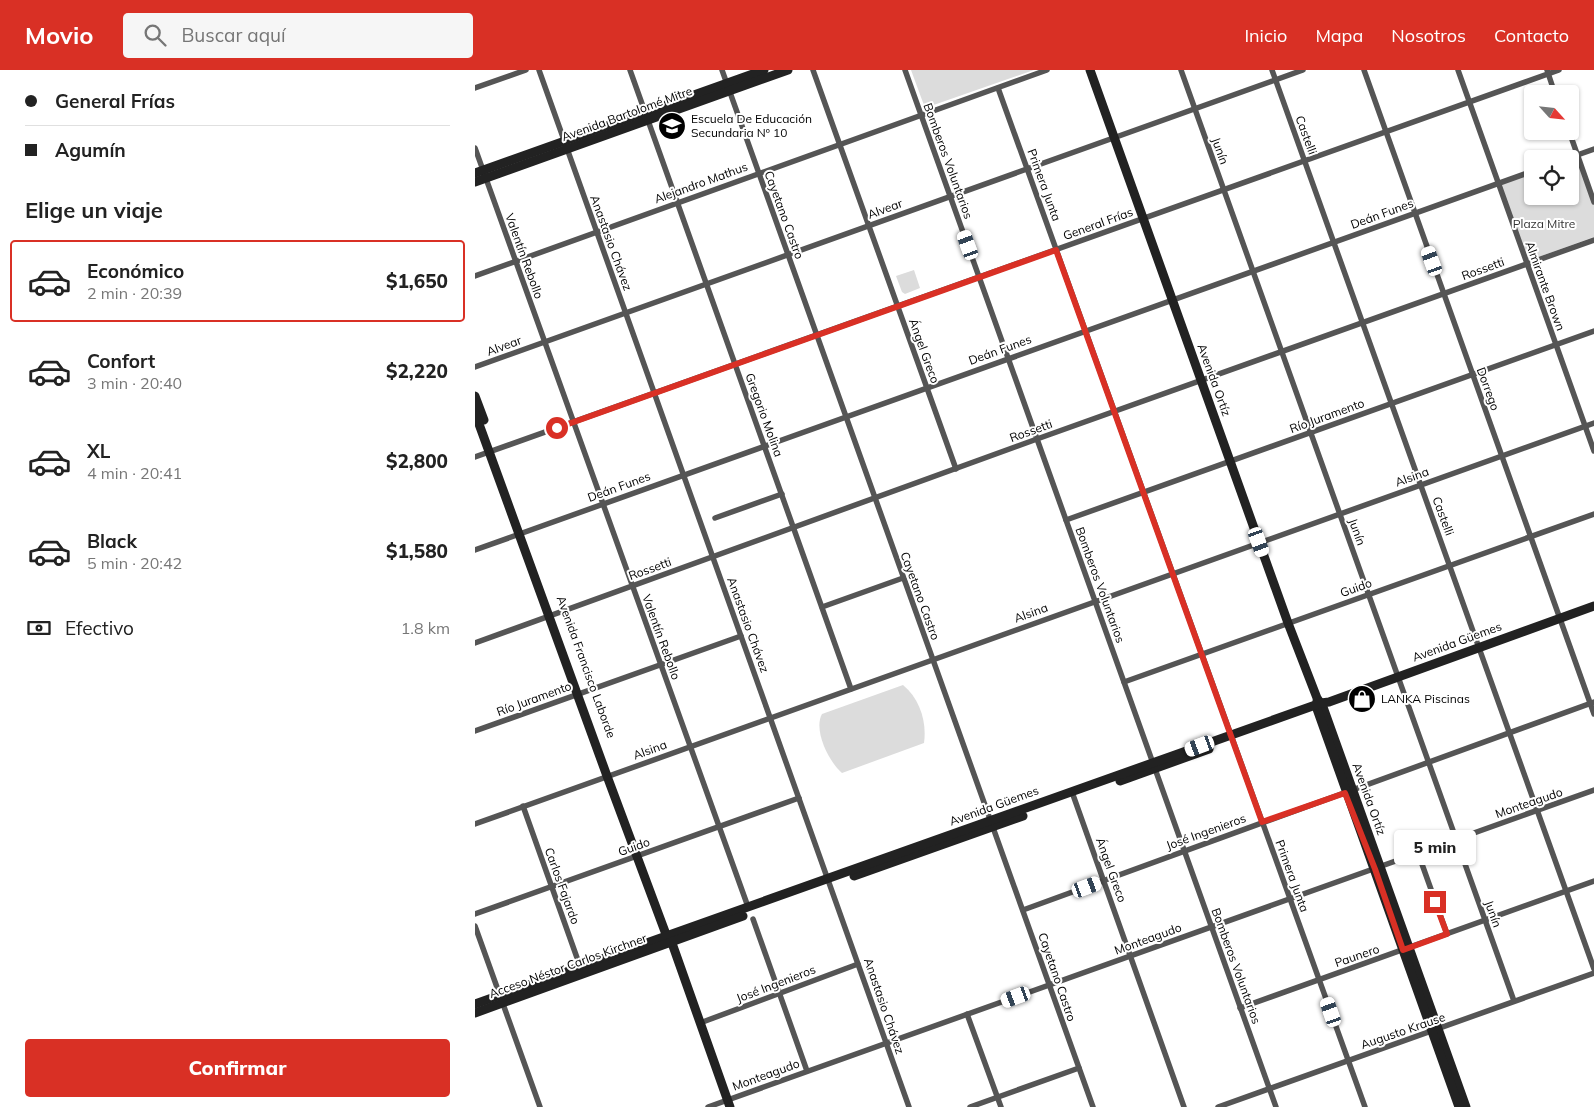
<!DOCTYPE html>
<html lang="es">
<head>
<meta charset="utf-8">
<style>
  :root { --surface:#fff; --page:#f6f6f6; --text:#222; --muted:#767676; --line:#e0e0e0; --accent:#d93025 }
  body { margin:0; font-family:Mulish,sans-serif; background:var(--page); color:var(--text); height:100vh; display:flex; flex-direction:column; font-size:19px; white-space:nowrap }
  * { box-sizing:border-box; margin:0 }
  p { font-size:16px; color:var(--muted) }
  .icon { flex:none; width:28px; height:28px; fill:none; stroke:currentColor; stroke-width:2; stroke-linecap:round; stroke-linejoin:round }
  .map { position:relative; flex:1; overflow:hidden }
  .sheet { display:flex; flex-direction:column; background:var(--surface); width:475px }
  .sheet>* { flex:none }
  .banner { display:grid; align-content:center; height:110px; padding:0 25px; background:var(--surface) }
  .needle { width:32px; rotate:117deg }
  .fabs { position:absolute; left:1049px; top:15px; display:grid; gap:10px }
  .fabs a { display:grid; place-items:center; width:55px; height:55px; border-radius:5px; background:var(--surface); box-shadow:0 1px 4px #0004; font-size:25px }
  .end { position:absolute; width:22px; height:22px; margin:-11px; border:6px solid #d93025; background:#fff; box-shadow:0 0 0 2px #fff }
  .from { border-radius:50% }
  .bubble { position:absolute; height:35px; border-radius:5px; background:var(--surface); box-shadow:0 1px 4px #0004; font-size:16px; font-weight:800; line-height:35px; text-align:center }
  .car { position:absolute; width:15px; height:30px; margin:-15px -8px; border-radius:6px; box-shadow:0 0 4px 1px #0007; background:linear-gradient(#fff 24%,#345 0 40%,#fff 0 76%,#345 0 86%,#fff 0) }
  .banner b { display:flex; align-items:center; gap:18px; height:48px; font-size:19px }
  .banner b+b { border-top:1px solid var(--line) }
  .banner i { width:12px; height:12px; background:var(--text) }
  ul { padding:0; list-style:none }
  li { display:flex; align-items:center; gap:15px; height:82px; margin:0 10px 8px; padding:0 15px; border:2px solid transparent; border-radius:5px }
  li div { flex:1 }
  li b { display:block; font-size:19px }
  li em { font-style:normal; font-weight:800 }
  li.current { border-color:var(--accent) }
  li>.icon { width:45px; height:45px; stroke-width:1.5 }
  h2 { padding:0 25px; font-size:22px; line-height:60px }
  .pay { display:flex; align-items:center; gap:12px; height:55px; padding:0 25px; font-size:19px }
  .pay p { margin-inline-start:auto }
  .cta { display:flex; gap:10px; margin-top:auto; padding:10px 25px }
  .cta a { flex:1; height:58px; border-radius:5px; background:var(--accent); color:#fff; font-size:20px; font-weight:800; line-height:58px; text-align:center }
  header { display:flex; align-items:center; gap:30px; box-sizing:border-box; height:70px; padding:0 25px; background:var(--accent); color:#fff }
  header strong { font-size:24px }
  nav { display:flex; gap:28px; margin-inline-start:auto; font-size:18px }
  .search { width:350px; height:45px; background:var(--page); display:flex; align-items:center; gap:12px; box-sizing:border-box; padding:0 18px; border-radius:5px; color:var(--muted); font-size:19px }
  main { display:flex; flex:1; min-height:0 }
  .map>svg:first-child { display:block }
  .green { fill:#dcdcdc }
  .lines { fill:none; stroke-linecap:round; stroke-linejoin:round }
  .street { stroke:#555; stroke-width:5.5 }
  .secondary { stroke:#222; stroke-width:9 }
  .route { stroke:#d93025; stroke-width:6 }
  .labels { text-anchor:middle; stroke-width:4; stroke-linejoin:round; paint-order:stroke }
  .street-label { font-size:12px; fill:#000; stroke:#fff }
  .poi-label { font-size:12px; fill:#000; stroke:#fff; text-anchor:start }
  .park-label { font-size:12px; fill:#333; stroke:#fff }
</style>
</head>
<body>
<header>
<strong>Movio</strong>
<div class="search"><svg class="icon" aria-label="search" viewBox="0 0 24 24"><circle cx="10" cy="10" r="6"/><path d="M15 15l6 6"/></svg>Buscar aquí</div>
<nav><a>Inicio</a><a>Mapa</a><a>Nosotros</a><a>Contacto</a></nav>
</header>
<main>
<section class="sheet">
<div class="banner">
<b><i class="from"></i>General Frías</b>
<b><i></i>Agumín</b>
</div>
<h2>Elige un viaje</h2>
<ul>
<li class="current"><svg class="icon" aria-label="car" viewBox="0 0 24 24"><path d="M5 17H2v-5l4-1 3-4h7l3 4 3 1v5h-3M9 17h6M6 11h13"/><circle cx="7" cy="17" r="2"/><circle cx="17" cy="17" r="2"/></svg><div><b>Económico</b><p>2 min · 20:39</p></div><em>$1,650</em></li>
<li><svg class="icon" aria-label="car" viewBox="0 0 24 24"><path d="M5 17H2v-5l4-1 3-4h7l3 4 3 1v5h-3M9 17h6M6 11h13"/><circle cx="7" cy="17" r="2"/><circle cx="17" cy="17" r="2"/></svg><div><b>Confort</b><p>3 min · 20:40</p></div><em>$2,220</em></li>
<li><svg class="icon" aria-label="car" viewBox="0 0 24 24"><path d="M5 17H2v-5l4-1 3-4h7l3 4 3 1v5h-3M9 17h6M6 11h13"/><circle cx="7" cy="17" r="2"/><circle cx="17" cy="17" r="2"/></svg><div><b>XL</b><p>4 min · 20:41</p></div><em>$2,800</em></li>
<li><svg class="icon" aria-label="car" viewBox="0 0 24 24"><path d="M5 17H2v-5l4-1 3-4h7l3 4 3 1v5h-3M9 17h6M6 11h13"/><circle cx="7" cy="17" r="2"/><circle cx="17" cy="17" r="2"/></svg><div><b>Black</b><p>5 min · 20:42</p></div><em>$1,580</em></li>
</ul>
<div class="pay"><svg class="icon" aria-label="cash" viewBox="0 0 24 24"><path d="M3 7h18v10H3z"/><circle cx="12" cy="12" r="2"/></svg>Efectivo<p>1.8 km</p></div>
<div class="cta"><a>Confirmar</a></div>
</section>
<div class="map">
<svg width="1119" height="1037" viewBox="0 0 1119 1037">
  <rect width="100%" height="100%" fill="#fff"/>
  <g class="green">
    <path d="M 436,0 L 559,0 L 450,38 Z"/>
    <path d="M 1102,86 L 1119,134 L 1119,167 L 1052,191 L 1024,114 L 1057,102 L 1058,126 L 1095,126 L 1095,89 Z"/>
    <path d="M 439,200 L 445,218 L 430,224 L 427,222 L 421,206 Z"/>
    <path d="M 428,615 C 445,629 452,652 449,673 L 367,703 C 354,692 338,660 347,644 Z"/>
  </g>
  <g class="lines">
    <g class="street">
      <path d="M 64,0 L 434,1037"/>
      <path d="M 155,0 L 376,619"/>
      <path d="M 247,0 L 618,1037"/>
      <path d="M 338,0 L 481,399"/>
      <path d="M 430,0 L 801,1037"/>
      <path d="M 706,0 L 1039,931"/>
      <path d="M 797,0 L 1119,899"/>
      <path d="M 889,0 L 1119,644"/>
      <path d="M 983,0 L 1119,381"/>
      <path d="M 1072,0 L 1080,24"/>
      <path d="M 0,18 L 51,0"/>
      <path d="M 523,18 L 890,1037"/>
      <path d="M 1094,61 L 1119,132"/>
      <path d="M 0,78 L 272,834"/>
      <path d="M 1091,89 L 1119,79"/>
      <path d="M 0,206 L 572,0"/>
      <path d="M 0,297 L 828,0"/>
      <path d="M 0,387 L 1084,0"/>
      <path d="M 240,448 L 307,424"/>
      <path d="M 591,450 L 1119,261"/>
      <path d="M 0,480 L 1058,101"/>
      <path d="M 347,537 L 428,508"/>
      <path d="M 0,573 L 562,369 L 1119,170"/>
      <path d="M 649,612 L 1119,444"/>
      <path d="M 0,661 L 266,566"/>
      <path d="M 597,722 L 709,1037"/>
      <path d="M 48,736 L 106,899"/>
      <path d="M 0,754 L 1119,353"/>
      <path d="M 943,783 L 972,864"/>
      <path d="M 548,840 L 1119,632"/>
      <path d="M 0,844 L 324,728"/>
      <path d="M 278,849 L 332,1001"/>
      <path d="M 0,856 L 65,1037"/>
      <path d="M 765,938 L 1119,811"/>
      <path d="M 492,944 L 526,1037"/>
      <path d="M 225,953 L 383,894"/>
      <path d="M 233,1037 L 1119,720"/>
      <path d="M 495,1037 L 604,998"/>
      <path d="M 743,1037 L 1119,903"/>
    </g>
    <g class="secondary">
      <path d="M 615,0 L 813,553 L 842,628 L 848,637 L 991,1037"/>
      <path d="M 0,103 L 289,0"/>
      <path d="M 0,112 L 313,0"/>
      <path d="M 0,326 L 9,350"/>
      <path d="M 0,343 L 132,706 L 192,867 L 198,876 L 255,1037"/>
      <path d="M 842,631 L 842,639 L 984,1037"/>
      <path d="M 645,711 L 734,679"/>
      <path d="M 379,806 L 548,746"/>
      <path d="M 0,934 L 846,633 L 854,632 L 1119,536"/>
      <path d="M 0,943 L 268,846"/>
    </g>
  </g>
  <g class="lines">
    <path class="route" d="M 82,358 L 581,180 L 787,752 L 870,723 L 900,799 L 928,880 L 972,864 L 960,832"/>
  </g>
  <defs>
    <g id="school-disc" transform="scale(1.4375)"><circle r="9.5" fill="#000" stroke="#fff"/><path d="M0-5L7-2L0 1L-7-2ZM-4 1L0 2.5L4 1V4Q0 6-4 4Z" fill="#fff"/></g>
    <g id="shop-disc" transform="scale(1.4375)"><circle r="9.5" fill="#000" stroke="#fff"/><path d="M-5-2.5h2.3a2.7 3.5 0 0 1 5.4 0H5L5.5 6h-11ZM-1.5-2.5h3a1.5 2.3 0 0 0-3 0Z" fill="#fff"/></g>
  </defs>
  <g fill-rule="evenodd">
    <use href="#school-disc" x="197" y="56"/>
    <use href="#shop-disc" x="887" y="629"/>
  </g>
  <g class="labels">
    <g class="street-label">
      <text transform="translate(152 44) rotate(-20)" y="4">Avenida Bartolomé Mitre</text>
      <text transform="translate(831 65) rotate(70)" y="4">Castelli</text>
      <text transform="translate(745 81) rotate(70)" y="4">Junín</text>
      <text transform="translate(473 91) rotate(70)" y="4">Bomberos Voluntarios</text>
      <text transform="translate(226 113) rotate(-20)" y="4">Alejandro Mathus</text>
      <text transform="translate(569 115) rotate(70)" y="4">Primera Junta</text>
      <text transform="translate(410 139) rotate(-20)" y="4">Alvear</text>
      <text transform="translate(907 144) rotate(-20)" y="4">Deán Funes</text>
      <text transform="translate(309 145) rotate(70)" y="4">Cayetano Castro</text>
      <text transform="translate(623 154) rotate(-20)" y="4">General Frías</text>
      <text transform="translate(136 173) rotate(70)" y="4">Anastasio Chávez</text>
      <text transform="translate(49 186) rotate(70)" y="4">Valentín Rebollo</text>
      <text transform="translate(1008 199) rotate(-20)" y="4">Rossetti</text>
      <text transform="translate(1070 216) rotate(70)" y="4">Almirante Brown</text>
      <text transform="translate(29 276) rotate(-20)" y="4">Alvear</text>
      <text transform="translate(525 280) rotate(-20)" y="4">Deán Funes</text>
      <text transform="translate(449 281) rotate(70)" y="4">Ángel Greco</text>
      <text transform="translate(739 310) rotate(70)" y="4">Avenida Ortíz</text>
      <text transform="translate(1013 319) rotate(70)" y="4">Dorrego</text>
      <text transform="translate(289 345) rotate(70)" y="4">Gregorio Molina</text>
      <text transform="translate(852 346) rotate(-20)" y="4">Río Juramento</text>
      <text transform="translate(556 361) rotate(-20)" y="4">Rossetti</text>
      <text transform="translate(937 407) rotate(-20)" y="4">Alsina</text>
      <text transform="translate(144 417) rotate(-20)" y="4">Deán Funes</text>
      <text transform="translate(968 446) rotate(70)" y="4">Castelli</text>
      <text transform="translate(882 462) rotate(70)" y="4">Junín</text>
      <text transform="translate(175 499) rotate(-20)" y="4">Rossetti</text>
      <text transform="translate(625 515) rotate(70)" y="4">Bomberos Voluntarios</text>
      <text transform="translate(881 518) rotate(-20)" y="4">Guido</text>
      <text transform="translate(445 526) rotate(70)" y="4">Cayetano Castro</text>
      <text transform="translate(556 543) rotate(-20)" y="4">Alsina</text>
      <text transform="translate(273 555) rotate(70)" y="4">Anastasio Chávez</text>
      <text transform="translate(186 567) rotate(70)" y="4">Valentín Rebollo</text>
      <text transform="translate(982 572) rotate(-20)" y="4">Avenida Güemes</text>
      <text transform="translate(111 597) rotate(70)" y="4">Avenida Francisco Laborde</text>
      <text transform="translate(59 629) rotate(-20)" y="4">Río Juramento</text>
      <text transform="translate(175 680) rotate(-20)" y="4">Alsina</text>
      <text transform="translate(894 729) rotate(70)" y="4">Avenida Ortíz</text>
      <text transform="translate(1054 733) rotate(-19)" y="4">Monteagudo</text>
      <text transform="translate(519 736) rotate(-20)" y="4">Avenida Güemes</text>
      <text transform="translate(731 762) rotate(-20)" y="4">José Ingenieros</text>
      <text transform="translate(159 777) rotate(-20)" y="4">Guido</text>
      <text transform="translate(636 800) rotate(70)" y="4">Ángel Greco</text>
      <text transform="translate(817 806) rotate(70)" y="4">Primera Junta</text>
      <text transform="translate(87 816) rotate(70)" y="4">Carlos Fajardo</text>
      <text transform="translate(1018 844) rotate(70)" y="4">Junín</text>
      <text transform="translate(673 869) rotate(-20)" y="4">Monteagudo</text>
      <text transform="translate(882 886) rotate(-19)" y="4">Paunero</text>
      <text transform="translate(93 896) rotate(-20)" y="4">Acceso Néstor Carlos Kirchner</text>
      <text transform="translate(761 896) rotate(70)" y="4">Bomberos Voluntarios</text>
      <text transform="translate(582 907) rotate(71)" y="4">Cayetano Castro</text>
      <text transform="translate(301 914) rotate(-21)" y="4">José Ingenieros</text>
      <text transform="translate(409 936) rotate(71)" y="4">Anastasio Chávez</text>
      <text transform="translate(928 961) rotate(-19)" y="4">Augusto Krause</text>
      <text transform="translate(291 1005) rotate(-20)" y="4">Monteagudo</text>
    </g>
    <g class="poi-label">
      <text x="216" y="53">Escuela De Educación<tspan x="216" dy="14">Secundaria Nº 10</tspan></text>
      <text x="906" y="633">LANKA Piscinas</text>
    </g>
    <g class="park-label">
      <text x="1069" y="158">Plaza Mitre</text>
    </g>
  </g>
</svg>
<div class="fabs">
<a><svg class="needle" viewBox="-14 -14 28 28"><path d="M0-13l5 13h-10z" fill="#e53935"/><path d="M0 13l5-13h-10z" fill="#767676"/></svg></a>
<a><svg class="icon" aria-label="locate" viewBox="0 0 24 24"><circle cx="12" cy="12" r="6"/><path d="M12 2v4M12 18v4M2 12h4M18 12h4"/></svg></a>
</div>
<i class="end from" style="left:82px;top:358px"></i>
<i class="end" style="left:960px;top:832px"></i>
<div class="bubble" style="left:919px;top:760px;width:82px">5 min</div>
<i class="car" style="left:493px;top:175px;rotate:340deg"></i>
<i class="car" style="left:957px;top:191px;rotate:340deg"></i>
<i class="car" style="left:784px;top:472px;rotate:160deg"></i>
<i class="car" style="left:725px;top:676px;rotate:250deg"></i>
<i class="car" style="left:612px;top:817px;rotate:70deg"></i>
<i class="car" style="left:541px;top:927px;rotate:250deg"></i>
<i class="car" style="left:856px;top:942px;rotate:341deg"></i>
</div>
</main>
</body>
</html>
